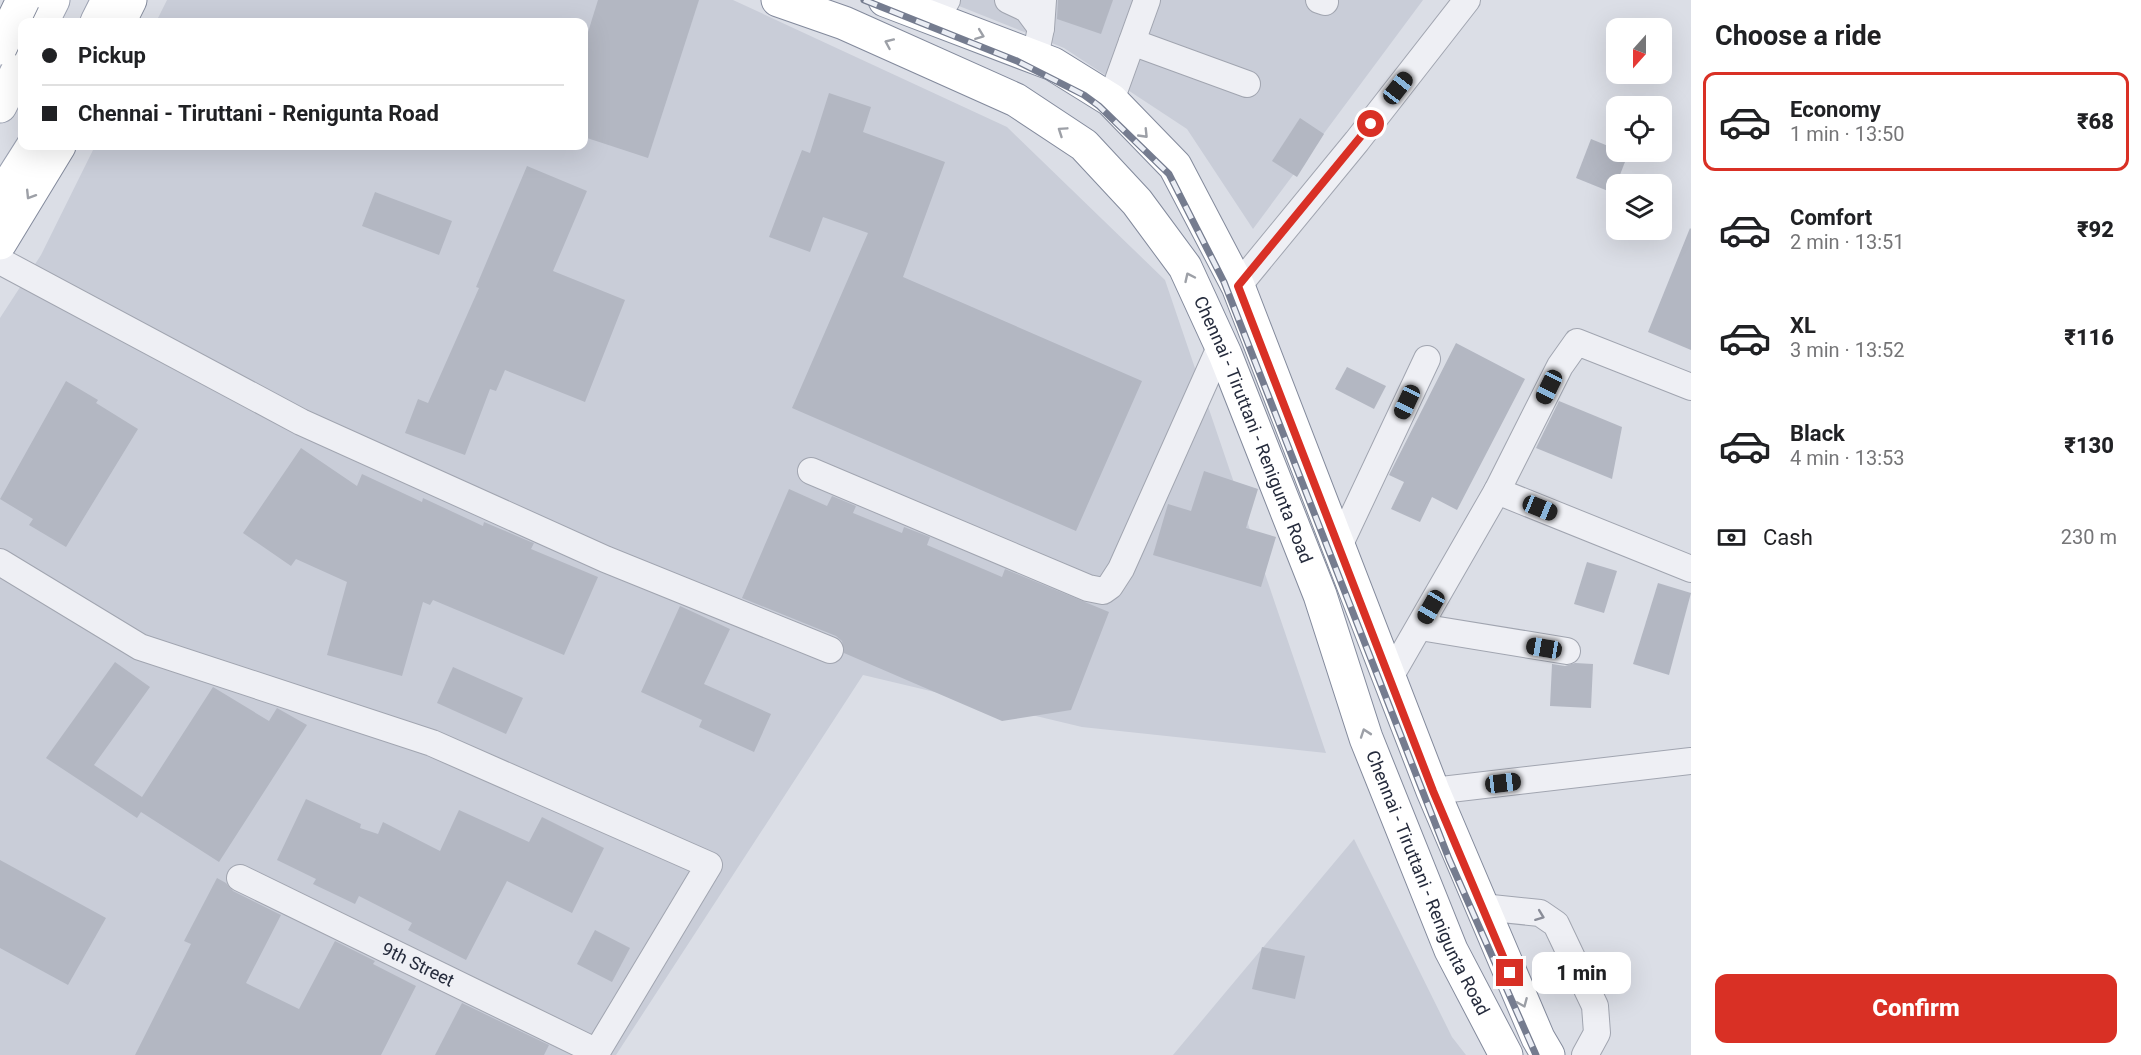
<!DOCTYPE html>
<html lang="en">
<head>
<meta charset="utf-8">
<style>
  :root { --surface:#fff; --page:#f2f2f2; --text:#202124; --muted:#757577; --line:#e0e0e0; --accent:#d93025 }
  body { margin:0; font-family:Roboto,sans-serif; background:var(--page); color:var(--text); height:100vh; display:flex; flex-direction:column; font-size:22px; white-space:nowrap }
  * { box-sizing:border-box; margin:0 }
  p { font-size:20px; color:var(--muted) }
  .icon { flex:none; width:33px; height:33px; fill:none; stroke:currentColor; stroke-width:2; stroke-linecap:round; stroke-linejoin:round }
  .map { position:relative; flex:1; overflow:hidden }
  .drawer { display:flex; flex-direction:column; background:var(--surface); width:450px }
  .drawer>* { flex:none }
  .guide { position:absolute; left:18px; top:18px; width:570px; height:132px; border-radius:12px; box-shadow:0 6px 24px #0002; display:grid; align-content:center; height:132px; padding:0 24px; background:var(--surface) }
  .needle { width:39px; rotate:201deg }
  .buttons { position:absolute; left:1606px; top:18px; display:grid; gap:12px }
  .buttons a { display:grid; place-items:center; width:66px; height:66px; border-radius:12px; background:var(--surface); box-shadow:0 6px 24px #0002; font-size:30px }
  .end { position:absolute; width:27px; height:27px; margin:-14px; border:8px solid #d93025; background:#fff; box-shadow:0 0 0 3px #fff }
  .from { border-radius:50% }
  .bubble { position:absolute; height:42px; border-radius:12px; background:var(--surface); box-shadow:0 6px 24px #0002; font-size:20px; font-weight:800; line-height:42px; text-align:center }
  .car { position:absolute; width:18px; height:36px; margin:-18px -9px; border-radius:8px; box-shadow:0 0 4px 2px #0007; background:linear-gradient(#222 24%,#8ab4d8 0 40%,#222 0 76%,#8ab4d8 0 86%,#222 0) }
  .guide b { display:flex; align-items:center; gap:21px; height:57px; font-size:22px }
  .guide b+b { border-top:2px solid var(--line) }
  .guide i { width:15px; height:15px; background:var(--text) }
  ul { padding:0; list-style:none }
  li { display:flex; align-items:center; gap:18px; height:99px; margin:0 12px 9px; padding:0 12px; border:3px solid transparent; border-radius:12px }
  li div { flex:1 }
  li b { display:block; font-size:22px }
  li em { font-style:normal; font-weight:800 }
  li.selected { border-color:var(--accent) }
  li>.icon { width:54px; height:54px; stroke-width:1.5 }
  h2 { padding:0 24px; font-size:27px; line-height:72px }
  .pay { display:flex; align-items:center; gap:15px; height:66px; padding:0 24px; font-size:22px }
  .pay p { margin-inline-start:auto }
  .action { display:flex; gap:12px; margin-top:auto; padding:12px 24px }
  .action a { flex:1; height:69px; border-radius:12px; background:var(--accent); color:#fff; font-size:24px; font-weight:800; line-height:69px; text-align:center }
  main { display:flex; flex:1; min-height:0 }
  .map>svg:first-child { display:block }
  .built { fill:#c9cdd8 }
  .building { fill:#b3b7c2 }
  .lines { fill:none; stroke-linecap:round; stroke-linejoin:round }
  .minor-casing { stroke:#a1a5b0; stroke-width:28 }
  .major-casing { stroke:#9ba1b1; stroke-width:35 }
  .highway-casing { stroke:#838a9c; stroke-width:35 }
  .minor { stroke:#eeeff4; stroke-width:26 }
  .major { stroke:#fff; stroke-width:33 }
  .highway { stroke:#fff; stroke-width:33 }
  .rail-casing { stroke:#757c8f; stroke-width:7 }
  .rail { stroke:#eaedf4; stroke-width:4.5; stroke-dasharray:14; stroke-linecap:butt }
  .highway-bridge-casing { stroke:#838a9c; stroke-width:35; stroke-linecap:butt }
  .highway-bridge { stroke:#fff; stroke-width:33 }
  .oneway { stroke:#9da0a7 }
  .oneway2 { stroke:#8a8d98 }
  .route { stroke:#d93025; stroke-width:8 }
  .labels { text-anchor:middle; stroke-width:5; stroke-linejoin:round; paint-order:stroke }
  .street-label { font-size:18px; fill:#252b3c; stroke:#eaedf4 }
</style>
</head>
<body>
<main>
<div class="map">
<svg width="1691" height="1055" viewBox="0 0 1691 1055">
  <rect width="100%" height="100%" fill="#dbdee6"/>
  <g class="built">
    <path d="M 167,0 L 733,0 L 1007,127 L 1165,280 L 1326,753 L 1082,727 L 863,675 L 616,1055 L 0,1055 L 0,318 L 41,255 L 95,146 L 584,146 L 584,22 L 156,22 Z"/>
    <path d="M 944,0 L 1423,0 L 1253,229 L 1187,129 L 1064,48 Z"/>
    <path d="M 1354,839 L 1452,1037 L 1466,1055 L 1173,1055 Z"/>
  </g>
  <g class="building">
    <path d="M 598,0 L 699,0 L 648,158 L 584,137 L 584,45 Z"/>
    <path d="M 1058,0 L 1113,0 L 1101,34 L 1057,19 Z"/>
    <path d="M 829,93 L 871,107 L 863,132 L 945,162 L 903,277 L 1142,381 L 1076,531 L 792,408 L 868,233 L 823,217 L 810,252 L 769,237 L 802,150 L 810,153 Z"/>
    <path d="M 1300,118 L 1324,134 L 1297,177 L 1272,161 Z"/>
    <path d="M 1591,139 L 1628,154 L 1613,193 L 1576,178 Z"/>
    <path d="M 527,166 L 587,191 L 553,271 L 625,300 L 585,402 L 505,370 L 496,391 L 490,389 L 465,455 L 405,433 L 418,399 L 428,403 L 479,288 L 476,287 Z"/>
    <path d="M 375,192 L 452,221 L 439,255 L 362,226 Z"/>
    <path d="M 1690,228 L 1691,229 L 1691,350 L 1648,332 Z"/>
    <path d="M 1456,343 L 1525,379 L 1457,510 L 1432,497 L 1420,522 L 1391,509 L 1404,482 L 1389,475 Z"/>
    <path d="M 1347,367 L 1386,386 L 1374,409 L 1335,389 Z"/>
    <path d="M 66,381 L 98,400 L 96,403 L 138,429 L 66,547 L 29,525 L 33,519 L 0,499 Z"/>
    <path d="M 1559,401 L 1622,427 L 1612,479 L 1536,448 Z"/>
    <path d="M 301,448 L 357,486 L 362,474 L 422,502 L 423,498 L 483,526 L 484,522 L 531,542 L 534,543 L 531,549 L 598,577 L 564,655 L 433,600 L 430,605 L 423,602 L 402,676 L 327,655 L 347,582 L 296,559 L 291,566 L 243,533 Z"/>
    <path d="M 1204,471 L 1258,489 L 1246,528 L 1276,537 L 1261,587 L 1153,555 L 1168,504 L 1191,511 Z"/>
    <path d="M 789,489 L 827,506 L 832,496 L 856,506 L 853,513 L 902,533 L 904,527 L 930,537 L 927,545 L 1002,577 L 1005,569 L 1109,612 L 1071,710 L 1002,721 L 844,653 L 842,641 L 836,636 L 742,598 Z"/>
    <path d="M 1587,562 L 1617,571 L 1604,613 L 1574,604 Z"/>
    <path d="M 1658,583 L 1691,593 L 1669,675 L 1633,664 Z"/>
    <path d="M 680,606 L 730,629 L 704,684 L 771,714 L 754,752 L 699,727 L 702,720 L 641,692 Z"/>
    <path d="M 115,662 L 150,687 L 94,765 L 142,797 L 213,687 L 269,721 L 277,708 L 307,725 L 219,862 L 141,812 L 137,818 L 46,758 Z"/>
    <path d="M 1575,663 L 1593,664 L 1591,708 L 1550,706 L 1552,664 L 1565,666 Z"/>
    <path d="M 453,667 L 523,698 L 506,734 L 437,703 Z"/>
    <path d="M 306,799 L 361,824 L 360,828 L 378,834 L 383,822 L 440,851 L 459,810 L 529,842 L 542,817 L 604,848 L 572,913 L 507,881 L 466,960 L 408,930 L 412,923 L 359,896 L 355,904 L 313,884 L 316,879 L 277,860 Z"/>
    <path d="M 0,860 L 106,918 L 68,985 L 0,948 Z"/>
    <path d="M 217,878 L 226,883 L 233,891 L 281,915 L 246,983 L 299,1009 L 335,941 L 375,961 L 373,964 L 416,986 L 381,1055 L 135,1055 L 191,944 L 184,941 Z"/>
    <path d="M 595,930 L 630,948 L 612,982 L 577,964 Z"/>
    <path d="M 1262,947 L 1305,956 L 1295,999 L 1252,989 Z"/>
    <path d="M 462,1003 L 549,1045 L 544,1055 L 435,1055 Z"/>
  </g>
  <g class="lines">
    <g class="minor-casing">
      <g id="minor">
        <path d="M 1008,0 L 1027,9 L 1041,28"/>
        <path d="M 1319,0 L 1325,2"/>
        <path d="M 935,19 L 947,0"/>
        <path d="M 1132,42 L 1247,84"/>
        <path d="M 1035,57 L 1041,28 L 1043,0"/>
        <path d="M 1111,100 L 1147,0"/>
        <path d="M 0,261 L 301,422 L 605,559 L 830,650"/>
        <path d="M 1238,286 L 1357,141 L 1467,0"/>
        <path d="M 811,471 L 1088,588 L 1103,591 L 1110,586 L 1121,569 L 1221,345"/>
        <path d="M 1497,491 L 1691,569"/>
        <path d="M 1339,546 L 1427,359"/>
        <path d="M 0,562 L 140,647 L 432,743 L 709,865 L 595,1055"/>
        <path d="M 1420,627 L 1567,651"/>
        <path d="M 1390,677 L 1497,491 L 1560,366 L 1577,342 L 1691,387"/>
        <path d="M 1433,791 L 1691,761"/>
        <path id="s1" d="M 240,878 L 597,1052"/>
        <path d="M 1482,907 L 1540,913 L 1556,924 L 1595,1006 L 1597,1033 L 1585,1055"/>
      </g>
    </g>
    <g class="major-casing">
      <g id="major">
        <path d="M 42,22 L 53,0"/>
        <path d="M 97,22 L 108,0"/>
        <path d="M 0,106 L 22,62"/>
        <path d="M 0,198 L 33,146"/>
      </g>
    </g>
    <g class="highway-casing">
      <g id="highway">
        <path id="s2" d="M 778,0 L 844,23 L 1016,100 L 1084,145 L 1137,202 L 1185,267 L 1225,354 L 1320,595 L 1366,738 L 1451,950 L 1506,1055"/>
        <path d="M 885,0 L 1053,64 L 1111,100 L 1175,166 L 1238,286 L 1433,791 L 1538,1038 L 1548,1055"/>
        <path d="M 119,22 L 130,0"/>
        <path d="M 0,243 L 59,146"/>
      </g>
    </g>
    <use href="#minor" class="minor"/>
    <use href="#major" class="major"/>
    <use href="#highway" class="highway"/>
    <g class="rail-casing">
      <path id="rail" d="M 864,0 L 1017,61 L 1084,95 L 1099,106 L 1169,174 L 1224,282 L 1449,859 L 1536,1055"/>
    </g>
    <use href="#rail" class="rail"/>
    <g class="highway-bridge-casing">
      <path id="highway-bridge" d="M 0,48 L 23,0"/>
    </g>
    <use href="#highway-bridge" class="highway-bridge"/>
  </g>
  <defs><path id="oneway-chevron" d="M-2-3.5L2.5 0L-2 3.5" fill="none" stroke-width="1.6" stroke-linecap="round" stroke-linejoin="round" transform="scale(1.5)"/></defs>
  <g class="oneway">
    <use href="#oneway-chevron" transform="translate(980 35) rotate(21)"/>
    <use href="#oneway-chevron" transform="translate(889 43) rotate(-156)"/>
    <use href="#oneway-chevron" transform="translate(1062 131) rotate(-146)"/>
    <use href="#oneway-chevron" transform="translate(1144 134) rotate(46)"/>
    <use href="#oneway-chevron" transform="translate(30 195) rotate(122)"/>
    <use href="#oneway-chevron" transform="translate(1189 277) rotate(-115)"/>
    <use href="#oneway-chevron" transform="translate(1365 733) rotate(-109)"/>
    <use href="#oneway-chevron" transform="translate(1523 1003) rotate(67)"/>
  </g>
  <use class="oneway2" href="#oneway-chevron" transform="translate(1540 916) rotate(21)"/>
  <g class="lines">
    <path class="route" d="M 1371,124 L 1238,286 L 1433,791 L 1510,973"/>
  </g>
  <g class="labels">
    <g class="street-label">
      <text dy="6" stroke="none"><textPath href="#s2" startOffset="675">Chennai - Tiruttani - Renigunta Road</textPath></text>
      <text dy="6" stroke="none"><textPath href="#s2" startOffset="1161">Chennai - Tiruttani - Renigunta Road</textPath></text>
      <text dy="6" stroke="none"><textPath href="#s1" startOffset="198">9th Street</textPath></text>
    </g>
  </g>
</svg>
<div class="buttons">
<a><svg class="needle" viewBox="-14 -14 28 28"><path d="M0-13l5 13h-10z" fill="#e53935"/><path d="M0 13l5-13h-10z" fill="#757577"/></svg></a>
<a><svg class="icon" aria-label="locate" viewBox="0 0 24 24"><circle cx="12" cy="12" r="6"/><path d="M12 2v4M12 18v4M2 12h4M18 12h4"/></svg></a>
<a><svg class="icon" aria-label="layers" viewBox="0 0 24 24"><path d="M12 4l9 5-9 5-9-5zM3 14l9 5 9-5"/></svg></a>
</div>
<i class="end from" style="left:1371px;top:124px"></i>
<i class="end" style="left:1510px;top:973px"></i>
<div class="bubble" style="left:1532px;top:952px;width:99px">1 min</div>
<i class="car" style="left:1398px;top:88px;rotate:38deg"></i>
<i class="car" style="left:1549px;top:387px;rotate:206deg"></i>
<i class="car" style="left:1407px;top:402px;rotate:205deg"></i>
<i class="car" style="left:1540px;top:508px;rotate:112deg"></i>
<i class="car" style="left:1431px;top:607px;rotate:210deg"></i>
<i class="car" style="left:1544px;top:648px;rotate:279deg"></i>
<i class="car" style="left:1503px;top:783px;rotate:83deg"></i>
<div class="guide">
<b><i class="from"></i>Pickup</b>
<b><i></i>Chennai - Tiruttani - Renigunta Road</b>
</div>
</div>
<section class="drawer">
<h2>Choose a ride</h2>
<ul>
<li class="selected"><svg class="icon" aria-label="car" viewBox="0 0 24 24"><path d="M5 17H2v-5l4-1 3-4h7l3 4 3 1v5h-3M9 17h6M6 11h13"/><circle cx="7" cy="17" r="2"/><circle cx="17" cy="17" r="2"/></svg><div><b>Economy</b><p>1 min · 13:50</p></div><em>₹68</em></li>
<li><svg class="icon" aria-label="car" viewBox="0 0 24 24"><path d="M5 17H2v-5l4-1 3-4h7l3 4 3 1v5h-3M9 17h6M6 11h13"/><circle cx="7" cy="17" r="2"/><circle cx="17" cy="17" r="2"/></svg><div><b>Comfort</b><p>2 min · 13:51</p></div><em>₹92</em></li>
<li><svg class="icon" aria-label="car" viewBox="0 0 24 24"><path d="M5 17H2v-5l4-1 3-4h7l3 4 3 1v5h-3M9 17h6M6 11h13"/><circle cx="7" cy="17" r="2"/><circle cx="17" cy="17" r="2"/></svg><div><b>XL</b><p>3 min · 13:52</p></div><em>₹116</em></li>
<li><svg class="icon" aria-label="car" viewBox="0 0 24 24"><path d="M5 17H2v-5l4-1 3-4h7l3 4 3 1v5h-3M9 17h6M6 11h13"/><circle cx="7" cy="17" r="2"/><circle cx="17" cy="17" r="2"/></svg><div><b>Black</b><p>4 min · 13:53</p></div><em>₹130</em></li>
</ul>
<div class="pay"><svg class="icon" aria-label="cash" viewBox="0 0 24 24"><path d="M3 7h18v10H3z"/><circle cx="12" cy="12" r="2"/></svg>Cash<p>230 m</p></div>
<div class="action"><a>Confirm</a></div>
</section>
</main>
</body>
</html>
